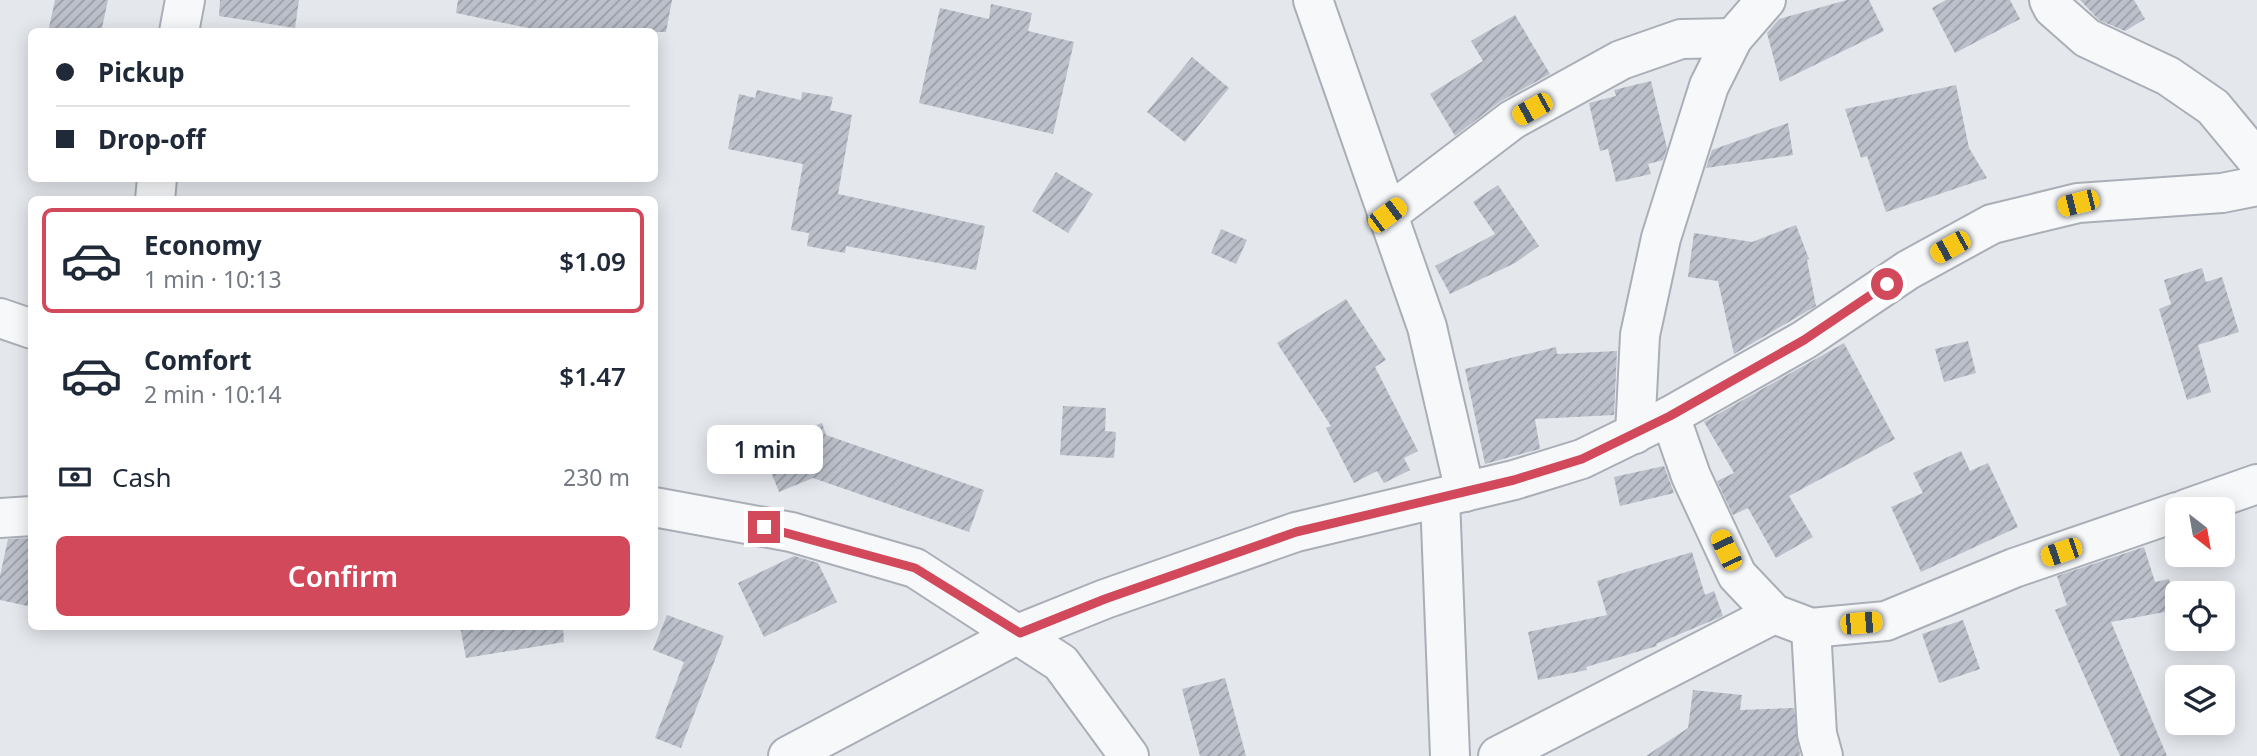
<!DOCTYPE html>
<html lang="en">
<head>
<meta charset="utf-8">
<style>
  :root { --surface:#fff; --page:#f6f6f7; --text:#1f2937; --muted:#747a83; --line:#e0e1e3; --accent:#d1495b }
  body { margin:0; font-family:"Noto Sans",sans-serif; background:var(--page); color:var(--text); height:100vh; display:flex; flex-direction:column; font-size:26px; white-space:nowrap }
  * { box-sizing:border-box; margin:0 }
  p { font-size:23px; color:var(--muted) }
  .icon { flex:none; width:38px; height:38px; fill:none; stroke:currentColor; stroke-width:2; stroke-linecap:round; stroke-linejoin:round }
  .map { position:relative; flex:1; overflow:hidden }
  .panel { position:absolute; left:28px; top:196px; width:630px; height:434px; display:flex; flex-direction:column; background:var(--surface); border-radius:10px; box-shadow:0 4px 18px #0003 }
  .panel>* { flex:none }
  .guide { position:absolute; left:28px; top:28px; width:630px; height:154px; border-radius:10px; box-shadow:0 4px 18px #0003; display:grid; align-content:center; height:154px; padding:0 28px; background:var(--surface) }
  .needle { width:46px; rotate:149deg }
  .fabs { position:absolute; left:2165px; top:497px; display:grid; gap:14px }
  .fabs a { display:grid; place-items:center; width:70px; height:70px; border-radius:10px; background:var(--surface); box-shadow:0 4px 18px #0003; font-size:35px }
  .end { position:absolute; width:32px; height:32px; margin:-16px; border:9px solid #d1495b; background:#fff; box-shadow:0 0 0 4px #fff }
  .from { border-radius:50% }
  .bubble { position:absolute; height:49px; border-radius:10px; background:var(--surface); box-shadow:0 4px 18px #0003; font-size:23px; font-weight:600; line-height:49px; text-align:center }
  .car { position:absolute; width:21px; height:42px; margin:-21px -10px; border-radius:9px; box-shadow:0 0 5px 2px #0007; background:linear-gradient(#f5c518 24%,#345 0 40%,#f5c518 0 76%,#345 0 86%,#f5c518 0) }
  .guide b { display:flex; align-items:center; gap:24px; height:66px; font-size:26px }
  .guide b+b { border-top:2px solid var(--line) }
  .guide i { width:18px; height:18px; background:var(--text) }
  ul { padding:12px 0 0; list-style:none }
  li { display:flex; align-items:center; gap:21px; height:105px; margin:0 14px 10px; padding:0 14px; border:4px solid transparent; border-radius:10px }
  li div { flex:1 }
  li b { display:block; font-size:26px }
  li em { font-style:normal; font-weight:600 }
  li.selected { border-color:var(--accent) }
  li>.icon { width:63px; height:63px; stroke-width:1.5 }
  .pay { display:flex; align-items:center; gap:18px; height:77px; padding:0 28px; font-size:26px }
  .pay p { margin-inline-start:auto }
  .primary-button { display:flex; gap:14px; margin-top:auto; padding:14px 28px }
  .primary-button a { flex:1; height:80px; border-radius:10px; background:var(--accent); color:#fff; font-size:28px; font-weight:600; line-height:80px; text-align:center }
  .map>svg:first-child { display:block }
  .building { fill:url(#building-hatch) }
  .lines { fill:none; stroke-linecap:round; stroke-linejoin:round }
  .minor-casing { stroke:#a9aeb7; stroke-width:42 }
  .minor { stroke:#f7f8fa; stroke-width:38 }
  .route { stroke:#d1495b; stroke-width:9 }
</style>
</head>
<body>
<div class="map">
<svg width="2257" height="756" viewBox="0 0 2257 756">
  <defs>
    <pattern id="building-hatch" width="6" height="6" patternUnits="userSpaceOnUse" patternTransform="scale(1.75)"><rect width="6" height="6" fill="#bbc0ca"/><path d="M-1 1l2-2M0 6l6-6M5 7l2-2" fill="none" stroke="#989da6"/></pattern>
  </defs>
  <rect width="100%" height="100%" fill="#e4e7ec"/>
  <g class="building">
    <path d="M 55,0 L 108,0 L 101,32 L 48,32 Z"/>
    <path d="M 220,0 L 299,0 L 295,28 L 219,16 Z"/>
    <path d="M 458,0 L 672,0 L 666,32 L 548,32 L 456,13 Z"/>
    <path d="M 1847,0 L 1869,0 L 1884,31 L 1780,82 L 1767,33 L 1779,19 Z"/>
    <path d="M 1946,0 L 2010,0 L 2020,19 L 1955,53 L 1932,8 Z"/>
    <path d="M 2080,0 L 2134,0 L 2145,19 L 2125,31 L 2099,20 Z"/>
    <path d="M 991,4 L 1032,13 L 1028,31 L 1074,42 L 1053,134 L 919,103 L 940,8 L 989,19 Z"/>
    <path d="M 1515,15 L 1550,74 L 1501,101 L 1455,136 L 1430,94 L 1483,61 L 1471,41 Z"/>
    <path d="M 1192,57 L 1229,88 L 1185,142 L 1147,112 Z"/>
    <path d="M 1651,81 L 1667,148 L 1663,160 L 1648,164 L 1651,174 L 1616,182 L 1608,149 L 1600,151 L 1589,103 L 1616,96 L 1614,90 Z"/>
    <path d="M 1956,85 L 1969,148 L 1987,178 L 1886,212 L 1867,156 L 1861,158 L 1845,109 Z"/>
    <path d="M 757,90 L 801,100 L 802,92 L 833,97 L 830,110 L 852,115 L 838,194 L 985,226 L 976,270 L 846,246 L 845,253 L 807,246 L 809,233 L 791,230 L 803,164 L 728,149 L 739,94 L 755,98 Z"/>
    <path d="M 1788,123 L 1793,155 L 1706,168 L 1712,150 Z"/>
    <path d="M 1056,172 L 1093,194 L 1068,233 L 1032,211 Z"/>
    <path d="M 1498,185 L 1539,246 L 1515,263 L 1450,294 L 1435,266 L 1495,234 L 1473,202 Z"/>
    <path d="M 1796,225 L 1809,259 L 1807,260 L 1816,306 L 1734,354 L 1718,281 L 1688,277 L 1694,233 L 1752,242 Z"/>
    <path d="M 1221,229 L 1247,240 L 1236,264 L 1211,253 Z"/>
    <path d="M 2202,268 L 2206,282 L 2222,277 L 2239,332 L 2198,345 L 2211,392 L 2187,400 L 2159,309 L 2171,304 L 2164,280 Z"/>
    <path d="M 1346,299 L 1386,360 L 1375,367 L 1418,451 L 1404,458 L 1410,470 L 1384,483 L 1377,471 L 1354,483 L 1326,428 L 1331,426 L 1277,343 Z"/>
    <path d="M 1968,341 L 1976,373 L 1944,382 L 1935,349 Z"/>
    <path d="M 1844,343 L 1895,439 L 1789,496 L 1813,537 L 1776,558 L 1748,508 L 1733,515 L 1717,481 L 1734,473 L 1704,422 Z"/>
    <path d="M 1556,347 L 1557,354 L 1617,351 L 1614,415 L 1535,419 L 1540,449 L 1485,464 L 1465,369 Z"/>
    <path d="M 1063,406 L 1106,408 L 1105,431 L 1116,432 L 1114,458 L 1060,455 Z"/>
    <path d="M 822,423 L 826,435 L 984,490 L 969,532 L 813,478 L 779,492 L 761,447 Z"/>
    <path d="M 1961,451 L 1970,471 L 1988,463 L 2018,527 L 1921,572 L 1891,507 L 1923,493 L 1913,473 Z"/>
    <path d="M 1664,466 L 1674,493 L 1620,506 L 1614,477 Z"/>
    <path d="M 32,538 L 32,607 L 0,600 L 0,576 L 8,539 Z"/>
    <path d="M 2144,547 L 2155,582 L 2169,579 L 2175,610 L 2111,622 L 2167,756 L 2120,756 L 2055,610 L 2067,605 L 2057,576 Z"/>
    <path d="M 1692,552 L 1705,595 L 1714,591 L 1723,616 L 1656,644 L 1657,646 L 1586,667 L 1587,670 L 1538,680 L 1528,632 L 1607,615 L 1597,581 Z"/>
    <path d="M 794,556 L 818,563 L 837,602 L 764,637 L 738,583 Z"/>
    <path d="M 667,615 L 724,636 L 681,748 L 655,738 L 684,662 L 653,650 Z"/>
    <path d="M 1963,620 L 1980,669 L 1939,683 L 1922,634 Z"/>
    <path d="M 460,626 L 563,626 L 564,642 L 466,658 Z"/>
    <path d="M 1225,678 L 1246,756 L 1200,756 L 1182,689 Z"/>
    <path d="M 1693,690 L 1742,695 L 1740,710 L 1794,708 L 1800,756 L 1646,756 L 1688,728 Z"/>
  </g>
  <g class="lines">
    <g class="minor-casing">
      <g id="minor">
        <path d="M 1313,0 L 1427,327 L 1465,492"/>
        <path d="M 2049,0 L 2053,8 L 2087,38 L 2168,76 L 2213,107 L 2257,160"/>
        <path d="M 179,32 L 185,0"/>
        <path d="M 155,200 L 157,178"/>
        <path d="M 1387,215 L 1512,120 L 1621,60 L 1681,39 L 1733,38"/>
        <path d="M 0,318 L 32,329"/>
        <path d="M 1670,416 L 1691,476 L 1737,575 L 1774,614 L 1811,628 L 1886,621 L 2014,568 L 2177,512"/>
        <path d="M 1635,434 L 1640,335 L 1661,238 L 1709,86 L 1733,38 L 1766,0"/>
        <path d="M 1440,498 L 1450,756"/>
        <path d="M 654,507 L 791,532 L 915,568 L 1061,663 L 1129,756"/>
        <path d="M 2186,509 L 2257,484"/>
        <path d="M 0,518 L 32,516"/>
        <path d="M 1811,628 L 1817,734 L 1823,756"/>
        <path d="M 788,756 L 1020,633 L 1105,599 L 1296,532 L 1514,480 L 1582,459 L 1670,416 L 1804,340 L 1908,270 L 1992,224 L 2078,203 L 2222,193 L 2257,186"/>
        <path d="M 1498,756 L 1774,614"/>
      </g>
    </g>
    <use href="#minor" class="minor"/>
  </g>
  <g class="lines">
    <path class="route" d="M 764,527 L 915,568 L 1020,633 L 1105,599 L 1296,532 L 1514,480 L 1582,459 L 1670,416 L 1804,340 L 1887,284"/>
  </g>
</svg>
<div class="fabs">
<a><svg class="needle" viewBox="-14 -14 28 28"><path d="M0-13l5 13h-10z" fill="#e53935"/><path d="M0 13l5-13h-10z" fill="#747a83"/></svg></a>
<a><svg class="icon" aria-label="locate" viewBox="0 0 24 24"><circle cx="12" cy="12" r="6"/><path d="M12 2v4M12 18v4M2 12h4M18 12h4"/></svg></a>
<a><svg class="icon" aria-label="layers" viewBox="0 0 24 24"><path d="M12 4l9 5-9 5-9-5zM3 14l9 5 9-5"/></svg></a>
</div>
<i class="end from" style="left:1887px;top:284px"></i>
<i class="end" style="left:764px;top:527px"></i>
<div class="bubble" style="left:707px;top:425px;width:116px">1 min</div>
<i class="car" style="left:1532px;top:109px;rotate:241deg"></i>
<i class="car" style="left:2078px;top:203px;rotate:256deg"></i>
<i class="car" style="left:1387px;top:215px;rotate:53deg"></i>
<i class="car" style="left:1950px;top:247px;rotate:241deg"></i>
<i class="car" style="left:1726px;top:550px;rotate:335deg"></i>
<i class="car" style="left:2061px;top:552px;rotate:251deg"></i>
<i class="car" style="left:1861px;top:623px;rotate:85deg"></i>
<div class="guide">
<b><i class="from"></i>Pickup</b>
<b><i></i>Drop-off</b>
</div>
<section class="panel">
<ul>
<li class="selected"><svg class="icon" aria-label="car" viewBox="0 0 24 24"><path d="M5 17H2v-5l4-1 3-4h7l3 4 3 1v5h-3M9 17h6M6 11h13"/><circle cx="7" cy="17" r="2"/><circle cx="17" cy="17" r="2"/></svg><div><b>Economy</b><p>1 min · 10:13</p></div><em>$1.09</em></li>
<li><svg class="icon" aria-label="car" viewBox="0 0 24 24"><path d="M5 17H2v-5l4-1 3-4h7l3 4 3 1v5h-3M9 17h6M6 11h13"/><circle cx="7" cy="17" r="2"/><circle cx="17" cy="17" r="2"/></svg><div><b>Comfort</b><p>2 min · 10:14</p></div><em>$1.47</em></li>
</ul>
<div class="pay"><svg class="icon" aria-label="cash" viewBox="0 0 24 24"><path d="M3 7h18v10H3z"/><circle cx="12" cy="12" r="2"/></svg>Cash<p>230 m</p></div>
<div class="primary-button"><a>Confirm</a></div>
</section>
</div>
</body>
</html>
